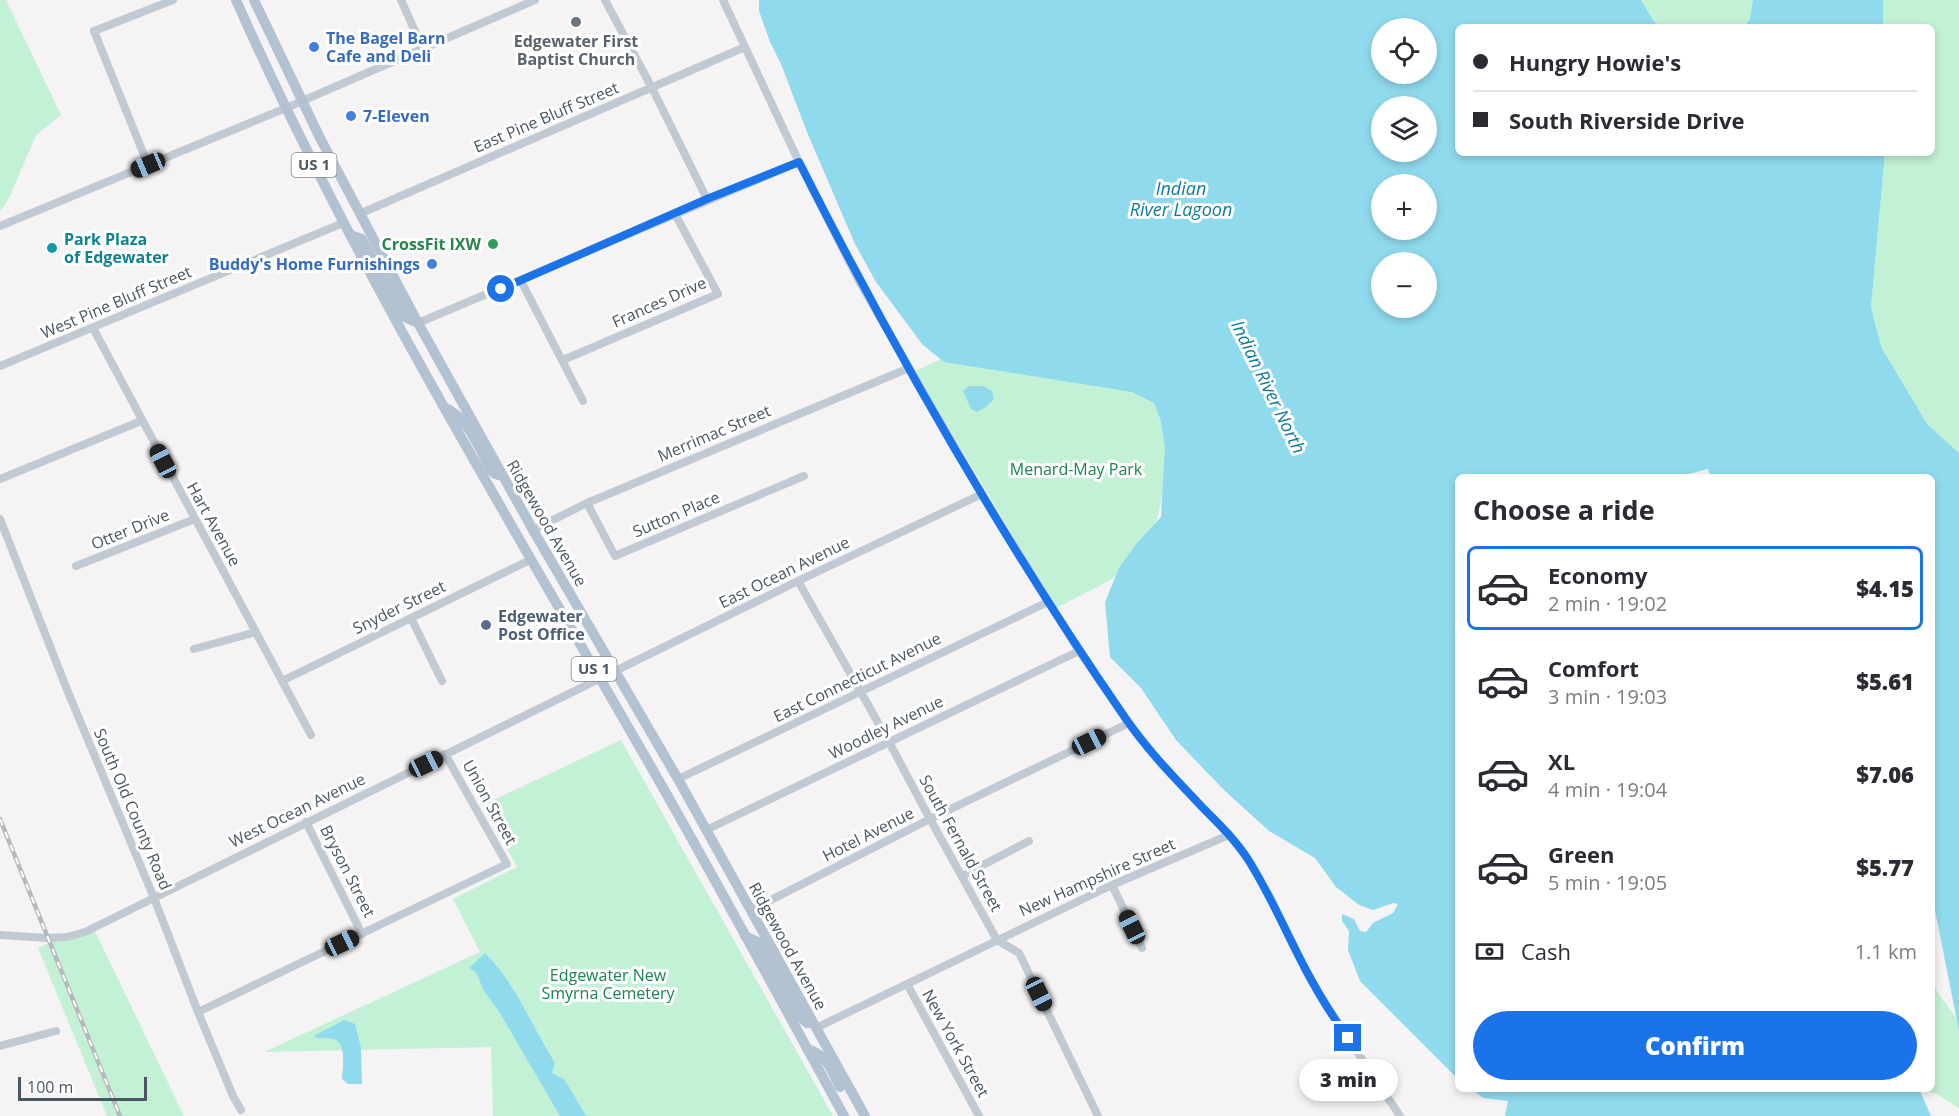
<!DOCTYPE html>
<html lang="en">
<head>
<meta charset="utf-8">
<style>
  :root { --surface:#fff; --page:#f2f2f3; --text:#2b2b33; --muted:#7c7c81; --line:#e1e1e2; --accent:#1a73e8 }
  body { margin:0; font-family:"Open Sans",sans-serif; background:var(--page); color:var(--text); height:100vh; display:flex; flex-direction:column; font-size:22px; white-space:nowrap }
  * { box-sizing:border-box; margin:0 }
  p { font-size:20px; color:var(--muted) }
  .icon { flex:none; width:33px; height:33px; fill:none; stroke:currentColor; stroke-width:2; stroke-linecap:round; stroke-linejoin:round }
  .map { position:relative; flex:1; overflow:hidden }
  .sheet { position:absolute; left:1455px; top:474px; width:480px; height:618px; display:flex; flex-direction:column; background:var(--surface); border-radius:9px; box-shadow:0 3px 9px #0003 }
  .sheet>* { flex:none }
  .banner { position:absolute; left:1455px; top:24px; width:480px; height:132px; border-radius:9px; box-shadow:0 3px 9px #0003; display:grid; align-content:center; height:132px; padding:0 18px; background:var(--surface) }
  .controls { position:absolute; left:1371px; top:18px; display:grid; gap:12px }
  .controls a { display:grid; place-items:center; width:66px; height:66px; border-radius:50%; background:var(--surface); box-shadow:0 3px 9px #0003; font-size:30px }
  .scale { position:absolute; left:18px; bottom:15px; width:129px; box-sizing:border-box; padding-left:6px; border:3px solid #4a5661; border-top:0; font-size:16px; line-height:21px; white-space:nowrap; color:#4a5661; -webkit-text-stroke:4px #fff; paint-order:stroke }
  .end { position:absolute; width:27px; height:27px; margin:-14px; border:8px solid #1a73e8; background:#fff; box-shadow:0 0 0 3px #fff }
  .from { border-radius:50% }
  .bubble { position:absolute; height:42px; border-radius:21px; background:var(--surface); box-shadow:0 3px 9px #0003; font-size:20px; font-weight:800; line-height:42px; text-align:center }
  .car { position:absolute; width:18px; height:36px; margin:-18px -9px; border-radius:8px; box-shadow:0 0 4px 2px #0007; background:linear-gradient(#222 24%,#8ab4d8 0 40%,#222 0 76%,#8ab4d8 0 86%,#222 0) }
  .banner b { display:flex; align-items:center; gap:21px; height:57px; font-size:22px }
  .banner b+b { border-top:2px solid var(--line) }
  .banner i { width:15px; height:15px; background:var(--text) }
  ul { padding:0; list-style:none }
  li { display:flex; align-items:center; gap:18px; height:84px; margin:0 12px 9px; padding:0 6px; border:3px solid transparent; border-radius:9px }
  li div { flex:1 }
  li b { display:block; font-size:22px }
  li em { font-style:normal; font-weight:800 }
  li.on { border-color:var(--accent) }
  li>.icon { width:54px; height:54px; stroke-width:1.5 }
  h2 { padding:0 18px; font-size:27px; line-height:72px }
  .pay { display:flex; align-items:center; gap:15px; height:66px; padding:0 18px; font-size:22px }
  .pay p { margin-inline-start:auto }
  .cta { display:flex; gap:12px; margin-top:auto; padding:12px 18px }
  .cta a { flex:1; height:69px; border-radius:36px; background:var(--accent); color:#fff; font-size:24px; font-weight:800; line-height:69px; text-align:center }
  .map>svg:first-child { display:block }
  .green { fill:#c3f1d5 }
  .water { fill:#90daee; fill-rule:evenodd }
  .lines { fill:none; stroke-linecap:round; stroke-linejoin:round }
  .minor { stroke:#c1cad2; stroke-width:8 }
  .major { stroke:#b3c2d1; stroke-width:10 }
  .rail-casing { stroke:#b5b8bd; stroke-width:4.5 }
  .rail { stroke:#fff; stroke-width:2; stroke-dasharray:7; stroke-linecap:butt }
  .route { stroke:#1a73e8; stroke-width:8 }
  .worship-dot { fill:#6b7280; stroke:#fff; stroke-width:2 }
  .shop-dot { fill:#3f7fe0; stroke:#fff; stroke-width:2 }
  .leisure-dot { fill:#2e9e5b; stroke:#fff; stroke-width:2 }
  .culture-dot { fill:#0f9aa8; stroke:#fff; stroke-width:2 }
  .service-dot { fill:#5c6f8a; stroke:#fff; stroke-width:2 }
  .labels { text-anchor:middle; stroke-width:6; stroke-linejoin:round; paint-order:stroke }
  .shield { fill:#fff; stroke:#808990; stroke-width:1.5 }
  .shield-label { font-size:15px; font-weight:bold; fill:#4a5661 }
  .shop-label { font-size:16px; font-weight:bold; fill:#366cbe; stroke:#fff; text-anchor:start }
  .worship-label { font-size:16px; font-weight:bold; fill:#5b616d; stroke:#fff }
  .street-label { font-size:16px; fill:#4a5661; stroke:#fff }
  .culture-label { font-size:16px; font-weight:bold; fill:#0d838f; stroke:#fff; text-anchor:start }
  .leisure-label { font-size:16px; font-weight:bold; fill:#27864d; stroke:#fff; text-anchor:end }
  .park-label { font-size:16px; fill:#17864f; stroke:#fff }
  .service-label { font-size:16px; font-weight:bold; fill:#4e5e75; stroke:#fff; text-anchor:start }
  .water-label { font-size:18px; font-style:italic; fill:#0c7c9b; stroke:#fff }
</style>
</head>
<body>
<div class="map">
<svg width="1959" height="1116" viewBox="0 0 1959 1116">
  <rect width="100%" height="100%" fill="#f5f3f3"/>
  <g class="green">
    <path d="M 0,0 L 6,0 L 61,115 L 36,135 L 9,198 L 0,212 Z"/>
    <path d="M 1634,0 L 1753,0 L 1750,18 L 1745,27 L 1652,27 Z"/>
    <path d="M 1883,0 L 1959,0 L 1959,453 L 1927,425 L 1923,418 L 1883,378 L 1876,325 L 1871,307 L 1885,153 L 1932,153 L 1932,27 L 1883,27 Z"/>
    <path d="M 1136,351 L 1174,441 L 1157,520 L 1126,565 L 1111,580 L 1056,608 L 915,371 L 947,356 Z"/>
    <path d="M 621,740 L 833,1116 L 493,1116 L 491,1047 L 264,1052 L 480,952 L 453,899 L 517,867 L 483,805 Z"/>
    <path d="M 92,925 L 184,1116 L 107,1116 L 38,948 Z"/>
    <path d="M 1932,984 L 1959,1022 L 1959,1108 L 1938,1095 L 1923,1089 L 1932,1089 Z"/>
  </g>
  <g class="water">
    <path d="M 759,0 L 1641,0 L 1654,22 L 1660,27 L 1458,27 L 1458,153 L 1885,153 L 1871,307 L 1881,347 L 1927,424 L 1959,453 L 1959,1031 L 1932,895 L 1932,477 L 1711,477 L 1708,469 L 1677,477 L 1458,477 L 1458,1079 L 1360,981 L 1348,950 L 1349,931 L 1342,921 L 1342,914 L 1354,919 L 1360,931 L 1366,932 L 1373,923 L 1393,913 L 1398,904 L 1393,903 L 1373,910 L 1359,905 L 1336,887 L 1315,858 L 1269,831 L 1224,790 L 1176,740 L 1141,688 L 1110,657 L 1105,602 L 1119,568 L 1136,544 L 1161,517 L 1165,448 L 1161,421 L 1154,403 L 1132,392 L 944,362 L 922,344 L 876,282 L 855,244 L 807,132 L 781,64 L 770,42 L 759,11 ZM 1426,28 L 1426,74 L 1382,74 L 1382,28 ZM 1426,106 L 1426,152 L 1382,152 L 1382,106 ZM 1426,184 L 1426,230 L 1382,230 L 1382,184 ZM 1426,262 L 1426,308 L 1382,308 L 1382,262 Z"/>
    <path d="M 1753,0 L 1883,0 L 1883,27 L 1745,27 L 1750,18 Z"/>
    <path d="M 969,386 L 983,386 L 992,391 L 994,399 L 986,407 L 977,412 L 971,409 L 963,391 Z"/>
    <path d="M 485,953 C 515,983 532,1026 555,1063 L 552,1073 L 564,1079 L 586,1116 L 560,1116 L 500,1013 L 484,991 L 476,972 L 469,968 Z"/>
    <path d="M 344,1020 L 355,1024 L 361,1048 L 362,1084 L 348,1084 L 342,1079 C 343,1068 347,1042 333,1039 C 325,1037 320,1040 314,1036 Z"/>
    <path d="M 1471,1089 L 1919,1089 L 1931,1116 L 1505,1116 L 1508,1101 L 1483,1098 Z"/>
  </g>
  <g class="lines">
    <g class="minor">
      <path d="M 401,0 L 423,49"/>
      <path d="M 605,0 L 652,88 L 707,199"/>
      <path d="M 723,0 L 799,162 L 859,281 L 982,494 L 1079,651 L 1129,723 L 1162,765 L 1229,835 L 1248,859 L 1271,899 L 1307,973 L 1326,1005 L 1400,1116"/>
      <path d="M 148,165 L 94,31 L 173,0"/>
      <path d="M 359,214 L 745,47"/>
      <path d="M 0,226 L 286,108 L 535,0"/>
      <path d="M 521,281 L 583,401"/>
      <path d="M 418,323 L 799,162"/>
      <path d="M 93,328 L 311,735"/>
      <path d="M 563,360 L 718,294 L 675,214"/>
      <path d="M 0,366 L 343,223"/>
      <path d="M 0,479 L 141,421"/>
      <path d="M 587,503 L 615,556 L 804,476"/>
      <path d="M 0,519 L 68,692 L 154,898 L 198,1012 L 233,1096 L 241,1110"/>
      <path d="M 533,530 L 587,503 L 909,368"/>
      <path d="M 76,566 L 195,519"/>
      <path d="M 798,581 L 889,742 L 930,819 L 997,940 L 1019,953 L 1098,1116"/>
      <path d="M 411,618 L 442,681"/>
      <path d="M 194,649 L 256,632"/>
      <path d="M 282,681 L 530,560"/>
      <path d="M 678,779 L 1048,602"/>
      <path d="M 306,822 L 362,934"/>
      <path d="M 706,830 L 1079,651"/>
      <path d="M 962,876 L 1029,841"/>
      <path d="M 1112,885 L 1142,948"/>
      <path d="M 751,910 L 930,819 L 1129,723"/>
      <path d="M 0,935 L 48,938 L 67,937 L 85,932 L 798,581 L 982,494"/>
      <path d="M 907,984 L 979,1116"/>
      <path d="M 198,1012 L 507,864 L 445,754"/>
      <path d="M 816,1028 L 1112,885 L 1229,835"/>
      <path d="M 0,1046 L 56,1031"/>
    </g>
    <g class="major">
      <path d="M 236,0 C 357,273 514,527 662,786 C 724,895 784,1006 844,1116"/>
      <path d="M 254,0 L 320,138 L 418,323 L 533,530 L 678,779 L 865,1116"/>
      <path d="M 350,235 L 362,239 L 404,317 L 418,323"/>
      <path d="M 444,407 C 469,418 478,447 491,470 L 495,474 L 502,476"/>
      <path d="M 745,936 L 758,942 L 800,1017 L 807,1023 L 813,1023"/>
      <path d="M 807,1049 C 827,1054 831,1070 840,1087"/>
    </g>
    <g class="rail-casing">
      <path id="rail" d="M 0,819 L 120,1116"/>
    </g>
    <use href="#rail" class="rail"/>
  </g>
  <g class="lines">
    <path class="route" d="M 501,289 L 707,199 L 799,162 C 896,354 1004,542 1126,719 C 1148,751 1175,778 1201,806 C 1218,823 1236,840 1249,861 C 1271,896 1287,935 1307,972 C 1319,995 1333,1017 1348,1038"/>
  </g>
  <circle class="worship-dot" cx="576" cy="22" r="6"/>
  <g class="shop-dot">
    <circle cx="314" cy="47" r="6"/>
    <circle cx="351" cy="116" r="6"/>
    <circle cx="432" cy="264" r="6"/>
  </g>
  <circle class="leisure-dot" cx="493" cy="244" r="6"/>
  <circle class="culture-dot" cx="52" cy="248" r="6"/>
  <circle class="service-dot" cx="486" cy="625" r="6"/>
  <g class="labels">
    <g class="shield">
      <rect x="291.5" y="153" width="45" height="24" rx="4.5"/>
      <rect x="571.5" y="657" width="45" height="24" rx="4.5"/>
    </g>
    <g class="shield-label">
      <text x="314" y="170">US 1</text>
      <text x="594" y="674">US 1</text>
    </g>
    <g class="shop-label">
      <text x="326" y="44">The Bagel Barn<tspan x="326" dy="18">Cafe and Deli</tspan></text>
      <text x="363" y="122">7-Eleven</text>
      <text x="420" y="270" text-anchor="end">Buddy's Home Furnishings</text>
    </g>
    <g class="worship-label">
      <text x="576" y="47">Edgewater First<tspan x="576" dy="18">Baptist Church</tspan></text>
    </g>
    <g class="street-label">
      <text transform="translate(546 117) rotate(-23)" y="6">East Pine Bluff Street</text>
      <text transform="translate(116 302) rotate(-23)" y="6">West Pine Bluff Street</text>
      <text transform="translate(659 302) rotate(-24)" y="6">Frances Drive</text>
      <text transform="translate(714 433) rotate(-23)" y="6">Merrimac Street</text>
      <text transform="translate(676 514) rotate(-23)" y="6">Sutton Place</text>
      <text transform="translate(547 523) rotate(60)" y="6">Ridgewood Avenue</text>
      <text transform="translate(214 524) rotate(61)" y="6">Hart Avenue</text>
      <text transform="translate(130 529) rotate(-22)" y="6">Otter Drive</text>
      <text transform="translate(784 572) rotate(-26)" y="6">East Ocean Avenue</text>
      <text transform="translate(399 607) rotate(-26)" y="6">Snyder Street</text>
      <text transform="translate(857 677) rotate(-26)" y="6">East Connecticut Avenue</text>
      <text transform="translate(886 727) rotate(-26)" y="6">Woodley Avenue</text>
      <text transform="translate(490 802) rotate(61)" y="6">Union Street</text>
      <text transform="translate(133 809) rotate(67)" y="6">South Old County Road</text>
      <text transform="translate(297 810) rotate(-26)" y="6">West Ocean Avenue</text>
      <text transform="translate(868 834) rotate(-27)" y="6">Hotel Avenue</text>
      <text transform="translate(961 843) rotate(61)" y="6">South Fernald Street</text>
      <text transform="translate(348 871) rotate(63)" y="6">Bryson Street</text>
      <text transform="translate(1097 877) rotate(-24)" y="6">New Hampshire Street</text>
      <text transform="translate(788 946) rotate(61)" y="6">Ridgewood Avenue</text>
      <text transform="translate(956 1043) rotate(61)" y="6">New York Street</text>
    </g>
    <g class="culture-label">
      <text x="64" y="245">Park Plaza<tspan x="64" dy="18">of Edgewater</tspan></text>
    </g>
    <g class="leisure-label">
      <text x="481" y="250">CrossFit IXW</text>
    </g>
    <g class="park-label">
      <text x="1076" y="475">Menard-May Park</text>
      <text x="608" y="981">Edgewater New<tspan x="608" dy="18">Smyrna Cemetery</tspan></text>
    </g>
    <g class="service-label">
      <text x="498" y="622">Edgewater<tspan x="498" dy="18">Post Office</tspan></text>
    </g>
    <g class="water-label">
      <text x="1181" y="195">Indian<tspan x="1181" dy="21">River Lagoon</tspan></text>
      <text transform="translate(1268 387) rotate(64)" y="6">Indian River North</text>
    </g>
  </g>
</svg>
<div class="controls">
<a><svg class="icon" aria-label="locate" viewBox="0 0 24 24"><circle cx="12" cy="12" r="6"/><path d="M12 2v4M12 18v4M2 12h4M18 12h4"/></svg></a>
<a><svg class="icon" aria-label="layers" viewBox="0 0 24 24"><path d="M12 4l9 5-9 5-9-5zM3 14l9 5 9-5"/></svg></a>
<a>+</a>
<a>−</a>
</div>
<div class="scale">100 m</div>
<i class="end from" style="left:501px;top:289px"></i>
<i class="end" style="left:1348px;top:1038px"></i>
<div class="bubble" style="left:1299px;top:1059px;width:99px">3 min</div>
<i class="car" style="left:148px;top:165px;rotate:247deg"></i>
<i class="car" style="left:163px;top:461px;rotate:332deg"></i>
<i class="car" style="left:1089px;top:742px;rotate:64deg"></i>
<i class="car" style="left:426px;top:764px;rotate:64deg"></i>
<i class="car" style="left:1132px;top:927px;rotate:334deg"></i>
<i class="car" style="left:342px;top:943px;rotate:65deg"></i>
<i class="car" style="left:1039px;top:994px;rotate:154deg"></i>
<div class="banner">
<b><i class="from"></i>Hungry Howie's</b>
<b><i></i>South Riverside Drive</b>
</div>
<section class="sheet">
<h2>Choose a ride</h2>
<ul>
<li class="on"><svg class="icon" aria-label="car" viewBox="0 0 24 24"><path d="M5 17H2v-5l4-1 3-4h7l3 4 3 1v5h-3M9 17h6M6 11h13"/><circle cx="7" cy="17" r="2"/><circle cx="17" cy="17" r="2"/></svg><div><b>Economy</b><p>2 min · 19:02</p></div><em>$4.15</em></li>
<li><svg class="icon" aria-label="car" viewBox="0 0 24 24"><path d="M5 17H2v-5l4-1 3-4h7l3 4 3 1v5h-3M9 17h6M6 11h13"/><circle cx="7" cy="17" r="2"/><circle cx="17" cy="17" r="2"/></svg><div><b>Comfort</b><p>3 min · 19:03</p></div><em>$5.61</em></li>
<li><svg class="icon" aria-label="car" viewBox="0 0 24 24"><path d="M5 17H2v-5l4-1 3-4h7l3 4 3 1v5h-3M9 17h6M6 11h13"/><circle cx="7" cy="17" r="2"/><circle cx="17" cy="17" r="2"/></svg><div><b>XL</b><p>4 min · 19:04</p></div><em>$7.06</em></li>
<li><svg class="icon" aria-label="car" viewBox="0 0 24 24"><path d="M5 17H2v-5l4-1 3-4h7l3 4 3 1v5h-3M9 17h6M6 11h13"/><circle cx="7" cy="17" r="2"/><circle cx="17" cy="17" r="2"/></svg><div><b>Green</b><p>5 min · 19:05</p></div><em>$5.77</em></li>
</ul>
<div class="pay"><svg class="icon" aria-label="cash" viewBox="0 0 24 24"><path d="M3 7h18v10H3z"/><circle cx="12" cy="12" r="2"/></svg>Cash<p>1.1 km</p></div>
<div class="cta"><a>Confirm</a></div>
</section>
</div>
</body>
</html>
